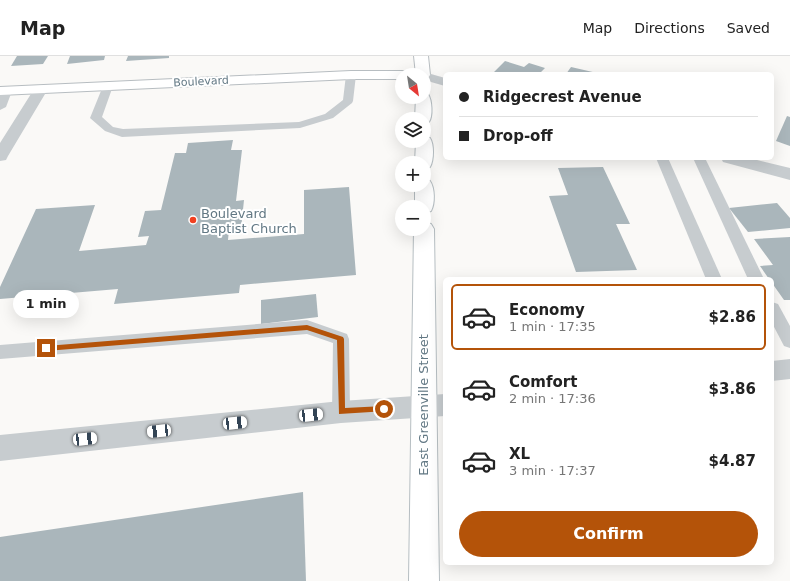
<!DOCTYPE html>
<html lang="en">
<head>
<meta charset="utf-8">
<style>
  :root { --surface:#fff; --page:#f6f6f6; --text:#222; --muted:#767676; --line:#e0e0e0; --accent:#b45309 }
  body { margin:0; font-family:"DejaVu Sans",sans-serif; background:var(--page); color:var(--text); height:100vh; display:flex; flex-direction:column; font-size:15px; white-space:nowrap }
  * { box-sizing:border-box; margin:0 }
  p { font-size:13px; color:var(--muted) }
  .icon { flex:none; width:22px; height:22px; fill:none; stroke:currentColor; stroke-width:2; stroke-linecap:round; stroke-linejoin:round }
  .map { position:relative; flex:1; overflow:hidden }
  .sheet { position:absolute; left:443px; top:221px; width:331px; height:288px; display:flex; flex-direction:column; background:var(--surface); border-radius:6px; box-shadow:0 4px 16px #0002 }
  .sheet>* { flex:none }
  .banner { position:absolute; left:443px; top:16px; width:331px; height:88px; border-radius:6px; box-shadow:0 4px 16px #0002; display:grid; align-content:center; height:88px; padding:0 16px; background:var(--surface) }
  .needle { width:26px; rotate:150deg }
  .fabs { position:absolute; left:395px; top:12px; display:grid; gap:8px }
  .fabs a { display:grid; place-items:center; width:36px; height:36px; border-radius:50%; background:var(--surface); box-shadow:0 4px 16px #0002; font-size:20px }
  .end { position:absolute; width:18px; height:18px; margin:-9px; border:5px solid #b45309; background:#fff; box-shadow:0 0 0 2px #fff }
  .from { border-radius:50% }
  .bubble { position:absolute; height:28px; border-radius:14px; background:var(--surface); box-shadow:0 4px 16px #0002; font-size:13px; font-weight:700; line-height:28px; text-align:center }
  .car { position:absolute; width:12px; height:24px; margin:-12px -6px; border-radius:5px; box-shadow:0 0 3px 1px #0007; background:linear-gradient(#fff 24%,#345 0 40%,#fff 0 76%,#345 0 86%,#fff 0) }
  .banner b { display:flex; align-items:center; gap:14px; height:38px; font-size:15px }
  .banner b+b { border-top:1px solid var(--line) }
  .banner i { width:10px; height:10px; background:var(--text) }
  ul { padding:7px 0 0; list-style:none }
  li { display:flex; align-items:center; gap:12px; height:66px; margin:0 8px 6px; padding:0 8px; border:2px solid transparent; border-radius:6px }
  li div { flex:1 }
  li b { display:block; font-size:15px }
  li em { font-style:normal; font-weight:700 }
  li.on { border-color:var(--accent) }
  li>.icon { width:36px; height:36px; stroke-width:1.5 }
  .cta { display:flex; gap:8px; margin-top:auto; padding:8px 16px }
  .cta a { flex:1; height:46px; border-radius:24px; background:var(--accent); color:#fff; font-size:16px; font-weight:700; line-height:46px; text-align:center }
  header { display:flex; align-items:center; gap:24px; box-sizing:border-box; height:56px; padding:0 20px; background:var(--surface); border-bottom:1px solid var(--line) }
  header strong { font-size:19px }
  nav { display:flex; gap:22px; margin-inline-start:auto; font-size:14px }
  .map>svg:first-child { display:block }
  .building { fill:#aab6bb }
  .lines { fill:none; stroke-linecap:round; stroke-linejoin:round }
  .secondary-casing { stroke:#b6bec2; stroke-width:2 }
  .primary-casing { stroke:#b7bdc1; stroke-width:2 }
  .service { fill:#c7cccf; fill-rule:evenodd }
  .minor { fill:#c7cccf; fill-rule:evenodd }
  .tertiary { fill:#c7cccf; fill-rule:evenodd }
  .secondary { fill:#fff; fill-rule:evenodd }
  .primary { fill:#fff; fill-rule:evenodd }
  .route { fill:#b45309 }
  .poi-dot { fill:#f14020; stroke:#fff; stroke-width:1.5 }
  .labels { text-anchor:middle; stroke-width:4; stroke-linejoin:round; paint-order:stroke }
  .far-street-label { font-size:11px; fill:#627884; stroke:#fff }
  .poi-label { font-size:13px; fill:#627884; stroke:#fff; text-anchor:start }
  .street-label { font-size:13px; fill:#627884; stroke:#fff }
</style>
</head>
<body>
<header>
<strong>Map</strong>
<nav><a>Map</a><a>Directions</a><a>Saved</a></nav>
</header>
<div class="map">
<svg width="790" height="525" viewBox="0 0 790 525">
  <rect width="100%" height="100%" fill="#faf9f7"/>
  <g class="building">
    <path d="M 17,0 L 48,0 L 43,8 L 11,10 Z"/>
    <path d="M 70,0 L 105,0 L 104,4 L 67,8 Z"/>
    <path d="M 128,0 L 169,0 L 169,2 L 126,5 Z"/>
    <path d="M 505,5 L 524,11 L 529,7 L 545,12 L 539,18 L 502,18 L 494,16 Z"/>
    <path d="M 571,11 L 597,17 L 597,18 L 566,18 Z"/>
    <path d="M 787,60 L 790,61 L 790,90 L 776,85 Z"/>
    <path d="M 233,84 L 231,94 L 242,94 L 236,145 L 244,144 L 241,173 L 229,174 L 228,184 L 304,178 L 304,134 L 349,131 L 356,219 L 240,229 L 239,237 L 114,248 L 118,233 L 0,243 L 0,231 L 36,153 L 95,149 L 79,195 L 146,189 L 149,180 L 138,181 L 145,155 L 161,154 L 175,97 L 186,97 L 188,87 Z"/>
    <path d="M 603,111 L 630,168 L 616,168 L 637,214 L 576,216 L 549,140 L 568,139 L 558,112 Z"/>
    <path d="M 777,147 L 790,162 L 790,172 L 748,176 L 729,152 Z"/>
    <path d="M 790,181 L 790,244 L 784,244 L 772,227 L 772,223 L 769,223 L 760,210 L 773,209 L 754,183 Z"/>
    <path d="M 316,238 L 318,261 L 261,268 L 261,244 Z"/>
    <path d="M 303,436 L 306,525 L 0,525 L 0,481 Z"/>
  </g>
  <g class="lines">
    <g class="secondary-casing">
      <g id="secondary">
        <path d="M 424,37 L 428,38 C 432,44 433,60 429,66 L 424,67 L 424,63 L 415,63 L 416,41 L 424,41 Z"/>
        <path d="M 424,80 L 430,82 C 434,88 434,104 430,111 L 424,112 L 424,107 L 415,107 L 416,85 L 424,85 Z"/>
        <path d="M 424,123 L 430,125 C 435,132 435,148 431,155 L 424,157 L 424,151 L 415,151 L 415,129 L 424,129 Z"/>
        <path d="M 424,166 L 431,168 L 434,173 L 439,525 L 409,525 L 414,173 L 424,173 Z"/>
      </g>
    </g>
    <g class="primary-casing">
      <g id="primary">
        <path d="M 414,0 L 428,0 L 430,19 L 428,22 L 424,23 L 424,19 L 416,19 Z"/>
        <path d="M 351,15 L 402,15 L 407,16 L 409,19 L 402,19 L 402,23 L 351,23 L 0,39 L 0,31 Z"/>
      </g>
    </g>
    <g class="service">
      <path d="M 351,16 L 356,19 L 353,45 L 352,47 L 333,62 L 300,72 L 122,81 L 105,75 L 90,62 L 103,30 L 108,27 L 113,30 L 102,61 L 113,71 L 123,73 L 299,66 L 325,58 L 343,44 L 346,19 Z"/>
      <path d="M 7,32 L 12,35 L 6,51 L 0,54 L 0,39 L 3,33 Z"/>
      <path d="M 656,102 L 668,102 L 722,223 L 706,223 Z"/>
      <path d="M 693,102 L 705,102 L 764,223 L 748,223 Z"/>
      <path d="M 772,246 L 778,248 L 790,270 L 790,292 L 784,290 L 772,267 Z"/>
      <path d="M 307,264 L 347,278 L 349,283 L 350,356 L 347,362 L 341,364 L 335,362 L 332,356 L 333,287 L 307,278 L 0,303 L 0,289 Z"/>
    </g>
    <g class="minor">
      <path d="M 41,29 L 46,30 L 48,33 L 8,100 L 6,104 L 0,105 L 0,87 L 36,30 Z"/>
      <path d="M 790,303 L 790,323 L 772,325 L 772,305 Z"/>
      <path d="M 445,338 L 445,360 L 341,367 L 0,405 L 0,379 L 341,345 Z"/>
    </g>
    <g class="tertiary">
      <path d="M 424,16 L 445,22 L 445,30 L 424,24 L 424,19 L 418,19 Z"/>
      <path d="M 721,102 L 749,102 L 790,112 L 790,124 L 723,106 Z"/>
    </g>
    <use href="#secondary" class="secondary"/>
    <use href="#primary" class="primary"/>
  </g>
  <path class="route" d="M 307,269 L 343,281 L 344,283 L 345,352 L 384,350 L 388,353 L 387,355 L 339,358 L 337,284 L 307,274 L 46,295 L 43,292 L 46,290 Z"/>
  <circle class="poi-dot" cx="193" cy="164" r="4"/>
  <g class="labels">
    <g class="far-street-label">
      <text transform="translate(201 25) rotate(-3)" y="4">Boulevard</text>
    </g>
    <g class="poi-label">
      <text x="201" y="162">Boulevard<tspan x="201" dy="15">Baptist Church</tspan></text>
    </g>
    <g class="street-label">
      <text transform="translate(423 349) rotate(-90)" y="5">East Greenville Street</text>
    </g>
  </g>
</svg>
<div class="fabs">
<a><svg class="needle" viewBox="-14 -14 28 28"><path d="M0-13l5 13h-10z" fill="#e53935"/><path d="M0 13l5-13h-10z" fill="#767676"/></svg></a>
<a><svg class="icon" aria-label="layers" viewBox="0 0 24 24"><path d="M12 4l9 5-9 5-9-5zM3 14l9 5 9-5"/></svg></a>
<a>+</a>
<a>−</a>
</div>
<i class="end from" style="left:384px;top:353px"></i>
<i class="end" style="left:46px;top:292px"></i>
<div class="bubble" style="left:13px;top:234px;width:66px">1 min</div>
<i class="car" style="left:311px;top:359px;rotate:84deg"></i>
<i class="car" style="left:235px;top:367px;rotate:84deg"></i>
<i class="car" style="left:159px;top:375px;rotate:264deg"></i>
<i class="car" style="left:85px;top:383px;rotate:84deg"></i>
<div class="banner">
<b><i class="from"></i>Ridgecrest Avenue</b>
<b><i></i>Drop-off</b>
</div>
<section class="sheet">
<ul>
<li class="on"><svg class="icon" aria-label="car" viewBox="0 0 24 24"><path d="M5 17H2v-5l4-1 3-4h7l3 4 3 1v5h-3M9 17h6M6 11h13"/><circle cx="7" cy="17" r="2"/><circle cx="17" cy="17" r="2"/></svg><div><b>Economy</b><p>1 min · 17:35</p></div><em>$2.86</em></li>
<li><svg class="icon" aria-label="car" viewBox="0 0 24 24"><path d="M5 17H2v-5l4-1 3-4h7l3 4 3 1v5h-3M9 17h6M6 11h13"/><circle cx="7" cy="17" r="2"/><circle cx="17" cy="17" r="2"/></svg><div><b>Comfort</b><p>2 min · 17:36</p></div><em>$3.86</em></li>
<li><svg class="icon" aria-label="car" viewBox="0 0 24 24"><path d="M5 17H2v-5l4-1 3-4h7l3 4 3 1v5h-3M9 17h6M6 11h13"/><circle cx="7" cy="17" r="2"/><circle cx="17" cy="17" r="2"/></svg><div><b>XL</b><p>3 min · 17:37</p></div><em>$4.87</em></li>
</ul>
<div class="cta"><a>Confirm</a></div>
</section>
</div>
</body>
</html>
